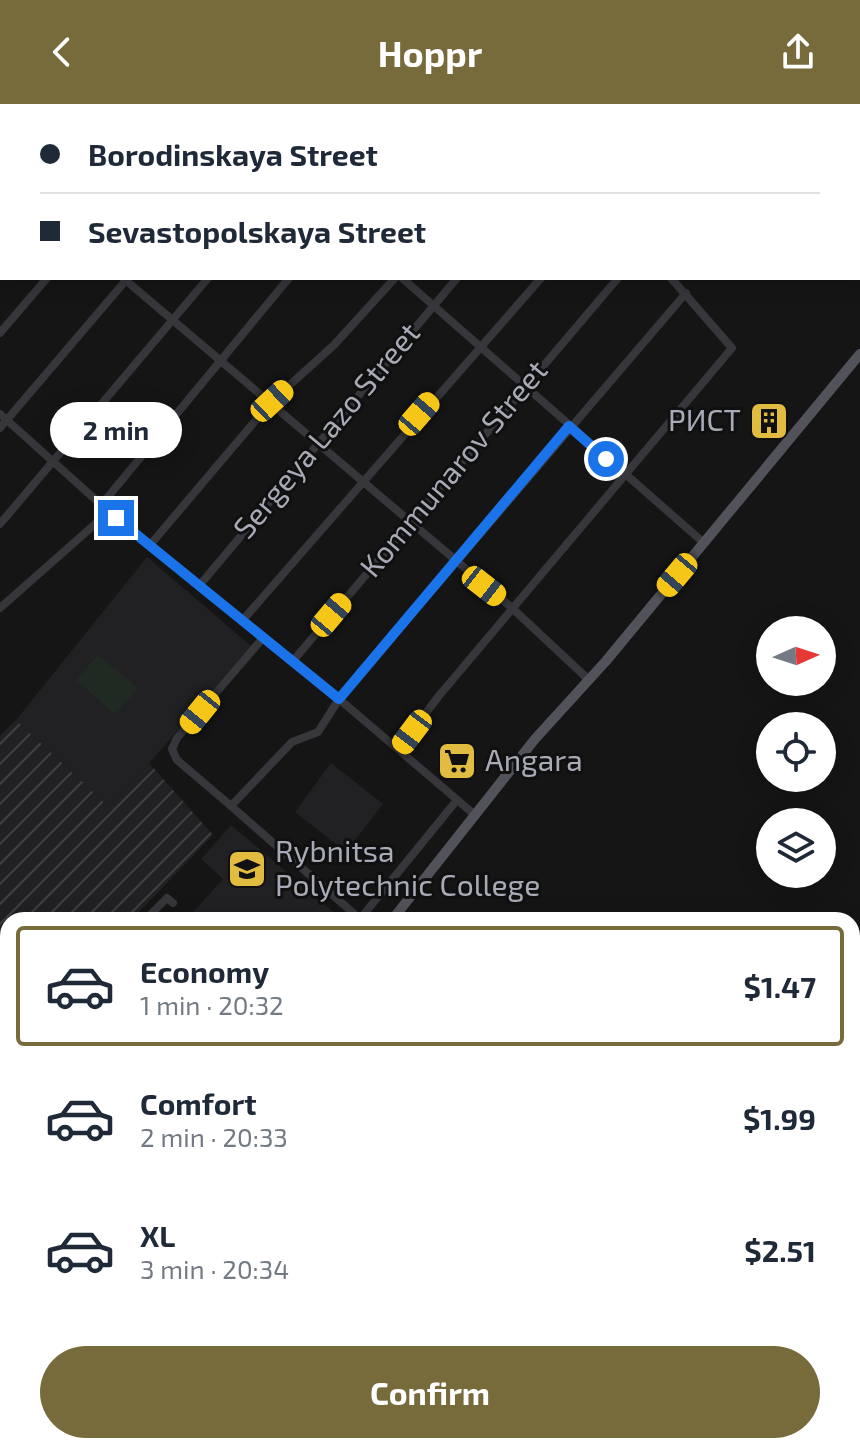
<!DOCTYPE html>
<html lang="en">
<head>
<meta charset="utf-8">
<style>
  :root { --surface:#fff; --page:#f6f6f7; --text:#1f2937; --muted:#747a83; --line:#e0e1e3; --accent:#776b3c }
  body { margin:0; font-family:"Exo 2",sans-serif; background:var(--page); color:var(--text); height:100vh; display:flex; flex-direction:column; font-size:30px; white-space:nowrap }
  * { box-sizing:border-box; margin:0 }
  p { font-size:26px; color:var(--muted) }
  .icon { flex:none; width:44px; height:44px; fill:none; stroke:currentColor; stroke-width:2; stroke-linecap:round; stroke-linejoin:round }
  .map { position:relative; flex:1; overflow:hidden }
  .details { position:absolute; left:0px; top:808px; width:860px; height:542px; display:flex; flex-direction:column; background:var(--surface); border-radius:24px 24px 0 0; box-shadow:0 4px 20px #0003 }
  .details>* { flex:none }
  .hud { position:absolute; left:0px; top:0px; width:860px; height:176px; box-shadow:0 4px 20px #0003; display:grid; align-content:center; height:176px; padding:0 40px; background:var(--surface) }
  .needle { width:52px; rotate:87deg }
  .tools { position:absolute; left:756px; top:512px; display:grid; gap:16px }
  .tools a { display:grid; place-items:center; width:80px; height:80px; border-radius:50%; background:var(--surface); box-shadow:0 4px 20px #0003; font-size:40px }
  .end { position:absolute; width:36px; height:36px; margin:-18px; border:10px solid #1a73e8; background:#fff; box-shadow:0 0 0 4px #fff }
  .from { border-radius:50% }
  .bubble { position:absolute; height:56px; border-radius:28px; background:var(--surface); box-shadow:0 4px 20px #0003; font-size:26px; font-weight:700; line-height:56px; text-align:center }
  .car { position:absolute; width:24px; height:48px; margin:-24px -12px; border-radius:10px; box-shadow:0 0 6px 2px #0007; background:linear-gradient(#f5c518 24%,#345 0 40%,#f5c518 0 76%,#345 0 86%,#f5c518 0) }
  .hud b { display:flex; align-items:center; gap:28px; height:76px; font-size:30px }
  .hud b+b { border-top:2px solid var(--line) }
  .hud i { width:20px; height:20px; background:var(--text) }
  ul { padding:14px 0 0; list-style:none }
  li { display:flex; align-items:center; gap:24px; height:120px; margin:0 16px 12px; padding:0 24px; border:4px solid transparent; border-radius:8px }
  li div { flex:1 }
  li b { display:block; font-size:30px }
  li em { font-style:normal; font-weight:700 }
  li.active { border-color:var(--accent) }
  li>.icon { width:72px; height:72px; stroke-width:1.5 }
  .action { display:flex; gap:16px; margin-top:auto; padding:16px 40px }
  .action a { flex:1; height:92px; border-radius:48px; background:var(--accent); color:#fff; font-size:32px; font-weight:700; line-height:92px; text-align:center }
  header { display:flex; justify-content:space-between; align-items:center; height:104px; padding:0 40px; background:var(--accent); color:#fff; font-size:36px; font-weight:700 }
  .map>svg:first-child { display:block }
  .built { fill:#212123 }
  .industrial { fill:url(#industrial-furrows) }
  .green { fill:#212923 }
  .forest { fill:url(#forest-firs) }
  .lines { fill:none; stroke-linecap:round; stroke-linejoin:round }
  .stream { stroke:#2f363e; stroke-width:2 }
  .minor { stroke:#36363b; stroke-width:8 }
  .major { stroke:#52535a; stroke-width:10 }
  .route { stroke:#1a73e8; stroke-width:10 }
  .labels { text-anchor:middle; stroke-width:6; stroke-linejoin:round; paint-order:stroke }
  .poi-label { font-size:30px; fill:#a8abb5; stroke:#101011; text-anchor:start }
  .street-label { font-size:30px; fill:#a8abb5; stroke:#101011 }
</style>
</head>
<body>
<header><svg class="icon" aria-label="back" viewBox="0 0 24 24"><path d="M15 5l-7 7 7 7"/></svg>Hoppr<svg class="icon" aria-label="share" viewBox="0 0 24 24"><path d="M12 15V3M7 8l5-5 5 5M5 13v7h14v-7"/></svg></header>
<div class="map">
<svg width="860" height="1349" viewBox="0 0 860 1349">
  <defs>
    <pattern id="industrial-furrows" width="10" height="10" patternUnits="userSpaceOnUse" patternTransform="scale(2)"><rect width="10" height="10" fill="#212123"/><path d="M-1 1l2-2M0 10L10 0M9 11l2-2" fill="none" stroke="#3e3f41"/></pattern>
    <pattern id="forest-firs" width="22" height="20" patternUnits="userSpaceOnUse" patternTransform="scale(2)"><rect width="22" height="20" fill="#212923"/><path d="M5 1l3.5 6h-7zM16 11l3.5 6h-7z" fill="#3e4541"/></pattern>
  </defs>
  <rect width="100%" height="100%" fill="#151516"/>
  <g class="built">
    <path d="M 147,453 L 251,542 L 110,704 L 16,616 Z"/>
    <path d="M 331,659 L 383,700 L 346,748 L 295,708 Z"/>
    <path d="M 231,721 L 343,816 L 186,816 L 223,775 L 201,755 Z"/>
    <path d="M 0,853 L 8,860 L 8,1013 L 0,1007 Z"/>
  </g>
  <g class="industrial">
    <path d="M 16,616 L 110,704 L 149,659 L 213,731 L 131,816 L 8,816 L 8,831 L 0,824 L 0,632 Z"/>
    <path d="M 8,1286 L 8,1342 L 87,1342 L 94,1349 L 0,1349 L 0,1293 Z"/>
  </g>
  <path class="green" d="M 98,551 L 138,584 L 115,610 L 76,576 Z"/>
  <g class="forest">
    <path d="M 860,999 L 860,1251 L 852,1244 L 852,1007 Z"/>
    <path d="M 860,1313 L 860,1349 L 123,1349 L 116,1342 L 852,1342 L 852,1314 Z"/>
  </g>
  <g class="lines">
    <g class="stream">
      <path d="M 852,1300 L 860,1301"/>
      <path d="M 0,1306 L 8,1302"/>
    </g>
    <g class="minor">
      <path d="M 203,0 L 205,2"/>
      <path d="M 490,0 L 492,2"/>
      <path d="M 25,2 L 27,0"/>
      <path d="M 111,2 L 112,0"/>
      <path d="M 193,2 L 194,0"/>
      <path d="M 274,2 L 275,0"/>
      <path d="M 355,2 L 356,0"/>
      <path d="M 436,2 L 437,0"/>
      <path d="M 517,2 L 519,0"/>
      <path d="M 609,2 L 611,0"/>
      <path d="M 0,31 L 2,29"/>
      <path d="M 0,72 L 2,73"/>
      <path d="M 0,133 L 2,131"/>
      <path d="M 123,174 L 512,504 L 589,576"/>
      <path d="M 402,174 L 704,439"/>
      <path d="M 0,229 L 47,174"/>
      <path d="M 0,310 L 116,414 L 339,595 L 475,711"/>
      <path d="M 0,324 L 127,175"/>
      <path d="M 102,414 L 107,394 L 289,174"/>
      <path d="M 0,420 L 208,174"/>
      <path d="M 150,441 L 272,297 L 334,241 L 395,174"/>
      <path d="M 199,482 L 457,174"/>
      <path d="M 0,504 L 102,414 L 116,414"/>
      <path d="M 242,517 L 541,174"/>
      <path d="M 263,534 L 177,634 L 172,645 L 177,656 L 231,702 L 292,638 L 318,628 L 339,595 L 686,189"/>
      <path d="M 292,558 L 618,174"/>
      <path d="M 399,645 L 438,593 L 732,244 L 671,174"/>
      <path d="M 231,702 L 360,815 L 457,696"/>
      <path d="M 145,816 L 167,794 L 173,799"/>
      <path d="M 0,828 L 8,835"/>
      <path d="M 0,1116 L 8,1113"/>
      <path d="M 104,1342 L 112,1349"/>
    </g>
    <g class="major">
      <path d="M 392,816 L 535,635 L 606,557 L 860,250"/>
      <path d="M 0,1235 L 8,1228"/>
    </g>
  </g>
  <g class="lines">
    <path class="route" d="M 116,414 L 339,595 L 569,322 L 606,355"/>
  </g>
  <defs>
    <g id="building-square" transform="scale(2)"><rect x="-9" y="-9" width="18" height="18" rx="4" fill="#e2bb41" stroke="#101011"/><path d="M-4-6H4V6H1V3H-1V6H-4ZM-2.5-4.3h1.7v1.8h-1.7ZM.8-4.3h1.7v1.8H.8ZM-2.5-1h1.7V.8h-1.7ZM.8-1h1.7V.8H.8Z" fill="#111"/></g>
    <g id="supermarket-square" transform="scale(2)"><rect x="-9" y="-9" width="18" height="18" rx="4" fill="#e2bb41" stroke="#101011"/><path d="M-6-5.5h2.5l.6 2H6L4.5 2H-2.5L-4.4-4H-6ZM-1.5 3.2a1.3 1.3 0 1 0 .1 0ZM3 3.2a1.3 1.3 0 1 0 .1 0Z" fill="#111"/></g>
    <g id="university-square" transform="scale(2)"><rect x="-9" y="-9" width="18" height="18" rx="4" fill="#e2bb41" stroke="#101011"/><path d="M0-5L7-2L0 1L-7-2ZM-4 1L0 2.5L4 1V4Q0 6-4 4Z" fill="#111"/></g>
  </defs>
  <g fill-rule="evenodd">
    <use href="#building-square" x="769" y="317"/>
    <use href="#supermarket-square" x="457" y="657"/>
    <use href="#university-square" x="247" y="765"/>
  </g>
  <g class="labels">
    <g class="poi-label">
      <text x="741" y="327" text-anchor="end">РИСТ</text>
      <text x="485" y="667">Angara</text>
      <text x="275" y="758">Rybnitsa<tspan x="275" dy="34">Polytechnic College</tspan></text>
    </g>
    <g class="street-label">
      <text transform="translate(327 327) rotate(-50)" y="10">Sergeya Lazo Street</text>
      <text transform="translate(454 365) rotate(-50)" y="10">Kommunarov Street</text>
    </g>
  </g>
</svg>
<div class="tools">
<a><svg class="needle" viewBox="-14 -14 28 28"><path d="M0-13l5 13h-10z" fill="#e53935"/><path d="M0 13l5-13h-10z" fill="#747a83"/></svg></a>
<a><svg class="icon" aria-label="locate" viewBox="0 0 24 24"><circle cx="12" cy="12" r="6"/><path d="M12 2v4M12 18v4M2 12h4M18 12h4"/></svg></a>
<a><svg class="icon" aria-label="layers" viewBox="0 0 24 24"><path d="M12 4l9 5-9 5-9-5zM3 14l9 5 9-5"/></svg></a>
</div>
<i class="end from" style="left:606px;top:355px"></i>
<i class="end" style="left:116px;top:414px"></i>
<div class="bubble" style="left:50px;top:298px;width:132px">2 min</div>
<i class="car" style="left:272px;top:297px;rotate:47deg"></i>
<i class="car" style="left:419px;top:310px;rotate:41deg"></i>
<i class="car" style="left:677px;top:471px;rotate:220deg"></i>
<i class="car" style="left:484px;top:482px;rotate:128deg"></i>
<i class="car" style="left:331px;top:511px;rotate:40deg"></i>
<i class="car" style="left:200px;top:608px;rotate:219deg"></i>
<i class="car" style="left:412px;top:628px;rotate:217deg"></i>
<div class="hud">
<b><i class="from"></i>Borodinskaya Street</b>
<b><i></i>Sevastopolskaya Street</b>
</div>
<section class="details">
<ul>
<li class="active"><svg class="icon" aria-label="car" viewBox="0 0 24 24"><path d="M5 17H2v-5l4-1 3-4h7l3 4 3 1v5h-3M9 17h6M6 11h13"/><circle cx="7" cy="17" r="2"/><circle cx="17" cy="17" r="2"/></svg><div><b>Economy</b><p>1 min · 20:32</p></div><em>$1.47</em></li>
<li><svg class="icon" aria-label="car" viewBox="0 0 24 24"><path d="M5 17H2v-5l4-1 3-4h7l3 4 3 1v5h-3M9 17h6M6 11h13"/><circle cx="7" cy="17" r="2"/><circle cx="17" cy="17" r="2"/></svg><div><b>Comfort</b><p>2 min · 20:33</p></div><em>$1.99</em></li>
<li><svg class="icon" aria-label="car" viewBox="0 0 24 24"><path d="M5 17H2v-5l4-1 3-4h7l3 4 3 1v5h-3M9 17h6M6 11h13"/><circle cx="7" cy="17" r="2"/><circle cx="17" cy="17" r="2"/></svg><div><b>XL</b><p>3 min · 20:34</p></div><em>$2.51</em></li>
</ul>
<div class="action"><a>Confirm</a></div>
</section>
</div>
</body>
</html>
